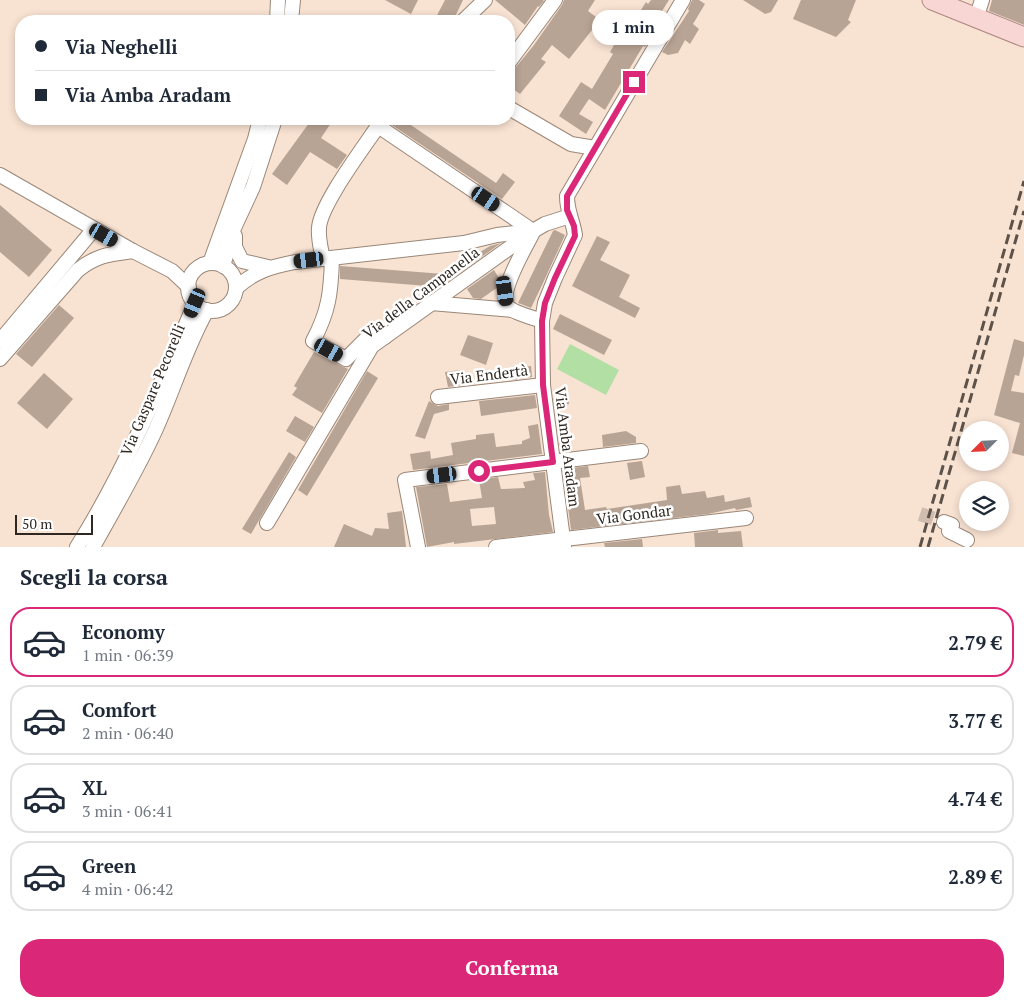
<!DOCTYPE html>
<html lang="it">
<head>
<meta charset="utf-8">
<style>
  :root { --surface:#fff; --page:#f6f6f7; --text:#1f2937; --muted:#747a83; --line:#e0e1e3; --accent:#db2777 }
  body { margin:0; font-family:"PT Serif",serif; background:var(--page); color:var(--text); height:100vh; display:flex; flex-direction:column; font-size:19px; white-space:nowrap }
  * { box-sizing:border-box; margin:0 }
  p { font-size:16px; color:var(--muted) }
  .icon { flex:none; width:28px; height:28px; fill:none; stroke:currentColor; stroke-width:2; stroke-linecap:round; stroke-linejoin:round }
  .map { position:relative; height:547px; overflow:hidden }
  .details { display:flex; flex-direction:column; background:var(--surface); flex:1 }
  .details>* { flex:none }
  .top-card { position:absolute; left:15px; top:15px; width:500px; height:110px; border-radius:20px; box-shadow:0 2px 8px #0003; display:grid; align-content:center; height:110px; padding:0 20px; background:var(--surface) }
  .needle { width:32px; rotate:246deg }
  .fabs { position:absolute; left:959px; top:421px; display:grid; gap:10px }
  .fabs a { display:grid; place-items:center; width:50px; height:50px; border-radius:50%; background:var(--surface); box-shadow:0 2px 8px #0003; font-size:25px }
  .scale { position:absolute; left:15px; bottom:12px; width:78px; box-sizing:border-box; padding-left:5px; border:2px solid #2f2721; border-top:0; font-size:14px; line-height:18px; white-space:nowrap; color:#2f2721; -webkit-text-stroke:4px #fff; paint-order:stroke }
  .end { position:absolute; width:22px; height:22px; margin:-11px; border:6px solid #db2777; background:#fff; box-shadow:0 0 0 2px #fff }
  .from { border-radius:50% }
  .bubble { position:absolute; height:35px; border-radius:18px; background:var(--surface); box-shadow:0 2px 8px #0003; font-size:16px; font-weight:800; line-height:35px; text-align:center }
  .car { position:absolute; width:15px; height:30px; margin:-15px -8px; border-radius:6px; box-shadow:0 0 4px 1px #0007; background:linear-gradient(#222 24%,#8ab4d8 0 40%,#222 0 76%,#8ab4d8 0 86%,#222 0) }
  .top-card b { display:flex; align-items:center; gap:18px; height:48px; font-size:19px }
  .top-card b+b { border-top:1px solid var(--line) }
  .top-card i { width:12px; height:12px; background:var(--text) }
  ul { padding:0; list-style:none }
  li { display:flex; align-items:center; gap:15px; height:70px; margin:0 10px 8px; padding:0 10px; border:2px solid var(--line); border-radius:20px }
  li div { flex:1 }
  li b { display:block; font-size:19px }
  li em { font-style:normal; font-weight:800 }
  li.current { border-color:var(--accent) }
  li>.icon { width:45px; height:45px; stroke-width:1.5 }
  h2 { padding:0 20px; font-size:22px; line-height:60px }
  .primary-button { display:flex; gap:10px; margin-top:auto; padding:10px 20px }
  .primary-button a { flex:1; height:58px; border-radius:20px; background:var(--accent); color:#fff; font-size:20px; font-weight:800; line-height:58px; text-align:center }
  .map>svg:first-child { display:block }
  .green { fill:#b1dfa4 }
  .building { fill:#b8a495; fill-rule:evenodd }
  .lines { fill:none; stroke-linecap:round; stroke-linejoin:round }
  .minor-tunnel { stroke:#d0bdaf; stroke-width:14; stroke-dasharray:14 7; stroke-linecap:butt }
  .minor-casing { stroke:#9a8778; stroke-width:16 }
  .major-casing { stroke:#ae8783; stroke-width:21 }
  .minor { stroke:#fff; stroke-width:14 }
  .major { stroke:#f8d6d4; stroke-width:19 }
  .rail { stroke:#5d524a; stroke-width:3; stroke-dasharray:10 5; stroke-linecap:butt }
  .route { stroke:#db2777; stroke-width:6 }
  .labels { text-anchor:middle; stroke-width:5; stroke-linejoin:round; paint-order:stroke }
  .street-label { font-size:15px; fill:#2f2721; stroke:#fff }
</style>
</head>
<body>
<div class="map">
<svg width="1024" height="547" viewBox="0 0 1024 547">
  <rect width="100%" height="100%" fill="#f8e2d2"/>
  <path class="green" d="M 570,344 L 619,370 L 606,395 L 557,369 Z"/>
  <g class="building">
    <path d="M 385,0 L 418,0 L 411,14 Z"/>
    <path d="M 445,0 L 463,0 L 453,21 L 434,21 Z"/>
    <path d="M 495,0 L 543,0 L 544,1 L 539,7 L 538,6 L 525,25 Z"/>
    <path d="M 564,0 L 595,0 L 588,11 L 600,20 L 569,59 L 552,45 L 541,59 L 546,62 L 520,94 L 509,86 L 509,71 L 516,67 L 534,45 L 562,5 Z"/>
    <path d="M 651,0 L 669,0 L 648,33 L 652,35 L 645,47 L 643,46 L 605,110 L 589,99 L 579,114 L 593,122 L 586,134 L 559,116 L 581,82 L 592,89 L 613,54 L 610,52 L 621,33 L 609,26 L 618,13 L 633,23 L 646,2 L 648,4 Z"/>
    <path d="M 692,0 L 699,0 L 705,4 L 693,24 L 699,29 L 690,44 L 685,40 L 678,53 L 668,55 L 662,52 L 689,11 L 688,9 Z"/>
    <path d="M 743,0 L 778,0 L 771,12 L 765,14 Z"/>
    <path d="M 801,0 L 856,0 L 848,20 L 851,22 L 836,37 L 793,19 Z"/>
    <path d="M 992,0 L 1024,0 L 1024,25 L 989,11 Z"/>
    <path d="M 312,119 L 325,119 L 331,123 L 321,138 L 347,155 L 337,169 L 310,152 L 287,185 L 272,174 Z"/>
    <path d="M 383,119 L 402,119 L 496,183 L 503,173 L 515,182 L 502,199 Z"/>
    <path d="M 0,205 L 52,250 L 29,277 L 0,252 Z"/>
    <path d="M 555,230 L 565,235 L 543,283 L 531,308 L 521,304 L 518,303 L 553,231 Z"/>
    <path d="M 597,236 L 610,242 L 600,260 L 630,275 L 619,297 L 640,308 L 635,318 L 572,286 Z"/>
    <path d="M 501,243 L 440,287 L 340,279 L 340,266 L 444,274 L 490,246 Z"/>
    <path d="M 494,270 L 500,280 L 498,287 L 481,299 L 473,298 L 467,289 Z"/>
    <path d="M 59,305 L 74,318 L 32,367 L 16,354 Z"/>
    <path d="M 560,314 L 612,340 L 604,355 L 553,329 Z"/>
    <path d="M 468,335 L 493,343 L 486,365 L 460,355 Z"/>
    <path d="M 1014,339 L 1024,342 L 1024,355 L 1019,376 L 1015,375 L 1011,391 L 1024,393 L 1024,456 L 1012,453 L 1020,423 L 994,415 Z"/>
    <path d="M 314,352 L 348,369 L 322,413 L 292,395 L 297,388 L 294,386 Z"/>
    <path d="M 531,366 L 532,377 L 512,380 L 511,373 L 522,372 L 521,367 Z"/>
    <path d="M 460,370 L 462,385 L 448,387 L 445,372 Z"/>
    <path d="M 367,371 L 378,378 L 307,496 L 298,490 Z"/>
    <path d="M 44,373 L 73,399 L 47,429 L 17,403 Z"/>
    <path d="M 535,395 L 537,408 L 481,416 L 479,401 Z"/>
    <path d="M 568,395 L 569,404 L 555,406 L 553,398 Z"/>
    <path d="M 429,401 L 438,406 L 449,404 L 449,410 L 434,414 L 425,439 L 415,436 Z"/>
    <path d="M 295,416 L 314,427 L 305,442 L 286,431 Z"/>
    <path d="M 567,419 L 572,451 L 561,452 L 556,421 Z"/>
    <path d="M 538,424 L 542,454 L 413,470 L 410,454 L 430,451 L 431,459 L 453,455 L 451,443 L 476,439 L 476,435 L 494,433 L 496,447 L 522,444 L 522,441 L 530,438 L 528,426 Z"/>
    <path d="M 626,431 L 636,437 L 636,443 L 603,447 L 602,435 Z"/>
    <path d="M 289,452 L 296,457 L 251,534 L 242,529 Z"/>
    <path d="M 642,461 L 645,477 L 630,480 L 627,463 Z"/>
    <path d="M 588,466 L 590,477 L 580,478 L 585,510 L 606,507 L 607,509 L 667,500 L 666,487 L 680,485 L 682,494 L 705,491 L 707,498 L 724,495 L 725,502 L 750,497 L 752,507 L 736,510 L 735,508 L 708,514 L 571,530 L 563,469 Z"/>
    <path d="M 545,472 L 549,515 L 553,532 L 454,544 L 454,542 L 427,547 L 416,487 L 447,484 L 450,502 L 482,498 L 479,480 L 498,477 L 501,489 L 525,488 L 523,482 L 535,480 L 533,473 ZM 494,507 L 496,524 L 472,526 L 470,509 Z"/>
    <path d="M 402,511 L 406,547 L 334,547 L 344,524 L 372,536 L 375,528 L 389,529 L 387,513 Z"/>
    <path d="M 718,530 L 718,533 L 741,531 L 743,547 L 695,547 L 694,533 Z"/>
    <path d="M 642,539 L 643,547 L 605,547 L 604,543 Z"/>
  </g>
  <g class="lines">
    <path class="minor-tunnel" d="M 920,514 L 944,522"/>
    <g class="minor-casing">
      <g id="minor">
        <path d="M 976,19 L 982,0"/>
        <path d="M 277,21 L 278,0"/>
        <path d="M 291,21 L 293,0"/>
        <path d="M 463,21 L 485,0"/>
        <path d="M 509,62 L 555,0"/>
        <path d="M 509,108 L 571,144 L 595,148"/>
        <path d="M 0,175 L 133,251 L 172,271 L 189,287"/>
        <path d="M 533,232 C 526,247 499,290 507,305 C 510,312 534,318 542,321"/>
        <path d="M 235,236 L 235,247 L 242,261 L 268,267"/>
        <path d="M 332,258 C 331,292 329,311 313,341 L 346,359 L 374,331 L 385,337"/>
        <path d="M 323,259 C 321,249 318,239 319,228 C 320,205 364,147 378,126 L 533,231"/>
        <path d="M 210,263 L 255,139 L 260,119"/>
        <circle cx="212" cy="287" r="24"/>
        <path d="M 223,266 L 234,228 L 253,187 L 275,119"/>
        <path d="M 236,288 C 255,271 270,267 295,262 L 464,243 L 497,235 L 533,231 L 545,224 L 570,216"/>
        <path d="M 431,303 L 512,310"/>
        <path d="M 0,341 L 94,229"/>
        <path d="M 0,359 L 78,270 C 97,255 110,254 133,251"/>
        <path d="M 438,397 L 543,385"/>
        <path d="M 944,522 L 952,525 L 949,531 L 967,540"/>
        <path d="M 267,523 L 372,346 L 533,231"/>
        <path d="M 77,547 C 125,471 160,386 195,303"/>
        <path d="M 93,547 C 114,509 136,472 154,433 C 173,392 185,349 207,310"/>
        <path d="M 418,547 L 405,480 L 641,451"/>
        <path d="M 496,547 L 746,518"/>
        <path d="M 564,547 L 543,385 L 542,321 L 545,303 L 555,278 L 575,235 C 573,221 567,212 567,196 L 683,0"/>
      </g>
    </g>
    <g class="major-casing">
      <path id="major" d="M 932,0 L 1024,37"/>
    </g>
    <use href="#minor" class="minor"/>
    <use href="#major" class="major"/>
    <g class="rail">
      <path d="M 920,547 L 1024,181"/>
      <path d="M 928,547 L 1024,211"/>
    </g>
  </g>
  <g class="lines">
    <path class="route" d="M 479,471 L 553,462 L 543,385 L 542,321 L 545,303 L 555,278 L 575,236 L 574,226 L 567,210 L 567,196 L 634,82"/>
  </g>
  <g class="labels">
    <g class="street-label">
      <text transform="translate(421 293) rotate(-37)" y="5">Via della Campanella</text>
      <text transform="translate(489 375) rotate(-7)" y="5">Via Endertà</text>
      <text transform="translate(153 390) rotate(-67)" y="5">Via Gaspare Pecorelli</text>
      <text transform="translate(567 447) rotate(83)" y="5">Via Amba Aradam</text>
      <text transform="translate(634 515) rotate(-7)" y="5">Via Gondar</text>
    </g>
  </g>
</svg>
<div class="fabs">
<a><svg class="needle" viewBox="-14 -14 28 28"><path d="M0-13l5 13h-10z" fill="#e53935"/><path d="M0 13l5-13h-10z" fill="#747a83"/></svg></a>
<a><svg class="icon" aria-label="layers" viewBox="0 0 24 24"><path d="M12 4l9 5-9 5-9-5zM3 14l9 5 9-5"/></svg></a>
</div>
<div class="scale">50 m</div>
<i class="end from" style="left:479px;top:471px"></i>
<i class="end" style="left:634px;top:82px"></i>
<div class="bubble" style="left:592px;top:10px;width:82px">1 min</div>
<i class="car" style="left:486px;top:199px;rotate:124deg"></i>
<i class="car" style="left:104px;top:235px;rotate:120deg"></i>
<i class="car" style="left:309px;top:260px;rotate:263deg"></i>
<i class="car" style="left:505px;top:291px;rotate:172deg"></i>
<i class="car" style="left:195px;top:303px;rotate:203deg"></i>
<i class="car" style="left:329px;top:350px;rotate:119deg"></i>
<i class="car" style="left:442px;top:475px;rotate:263deg"></i>
<div class="top-card">
<b><i class="from"></i>Via Neghelli</b>
<b><i></i>Via Amba Aradam</b>
</div>
</div>
<section class="details">
<h2>Scegli la corsa</h2>
<ul>
<li class="current"><svg class="icon" aria-label="car" viewBox="0 0 24 24"><path d="M5 17H2v-5l4-1 3-4h7l3 4 3 1v5h-3M9 17h6M6 11h13"/><circle cx="7" cy="17" r="2"/><circle cx="17" cy="17" r="2"/></svg><div><b>Economy</b><p>1 min · 06:39</p></div><em>2.79 €</em></li>
<li><svg class="icon" aria-label="car" viewBox="0 0 24 24"><path d="M5 17H2v-5l4-1 3-4h7l3 4 3 1v5h-3M9 17h6M6 11h13"/><circle cx="7" cy="17" r="2"/><circle cx="17" cy="17" r="2"/></svg><div><b>Comfort</b><p>2 min · 06:40</p></div><em>3.77 €</em></li>
<li><svg class="icon" aria-label="car" viewBox="0 0 24 24"><path d="M5 17H2v-5l4-1 3-4h7l3 4 3 1v5h-3M9 17h6M6 11h13"/><circle cx="7" cy="17" r="2"/><circle cx="17" cy="17" r="2"/></svg><div><b>XL</b><p>3 min · 06:41</p></div><em>4.74 €</em></li>
<li><svg class="icon" aria-label="car" viewBox="0 0 24 24"><path d="M5 17H2v-5l4-1 3-4h7l3 4 3 1v5h-3M9 17h6M6 11h13"/><circle cx="7" cy="17" r="2"/><circle cx="17" cy="17" r="2"/></svg><div><b>Green</b><p>4 min · 06:42</p></div><em>2.89 €</em></li>
</ul>
<div class="primary-button"><a>Conferma</a></div>
</section>
</body>
</html>
